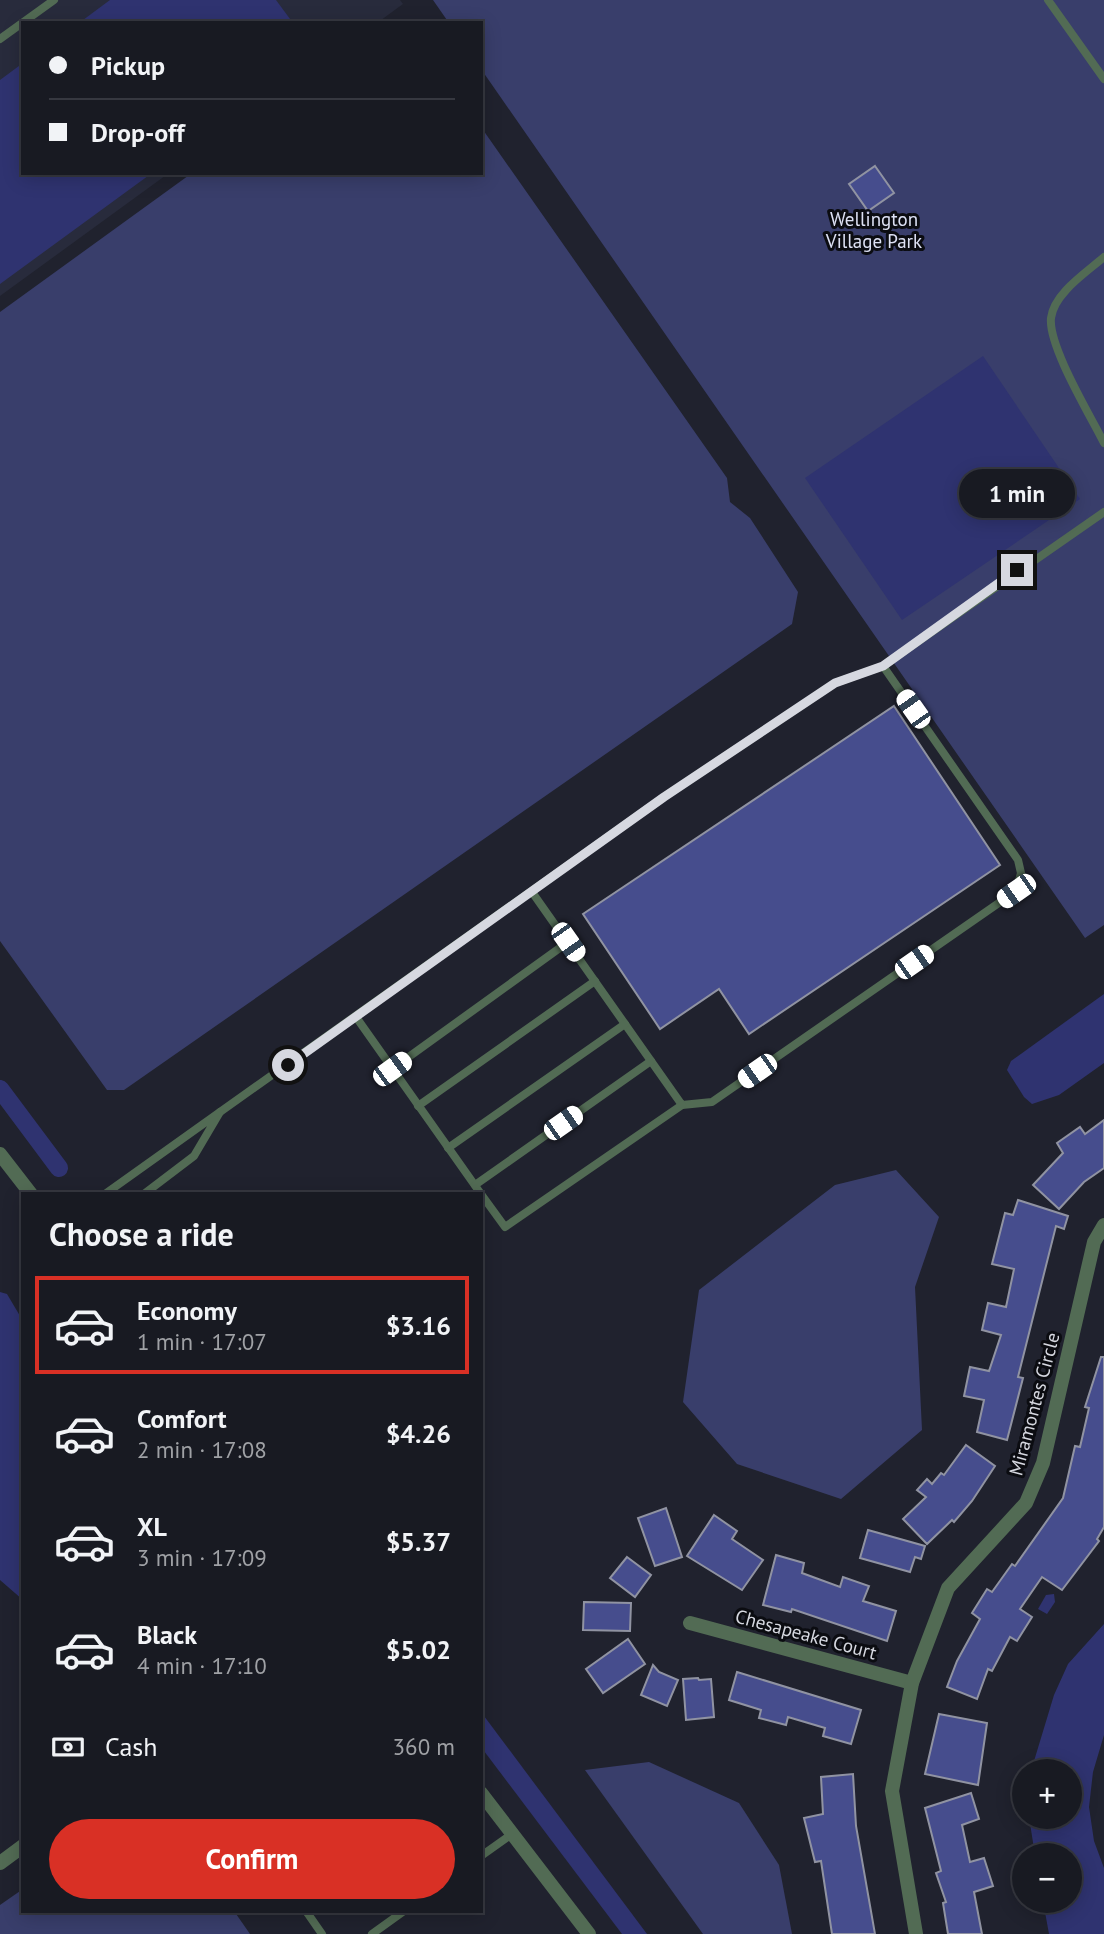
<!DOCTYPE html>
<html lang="en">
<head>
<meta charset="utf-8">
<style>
  :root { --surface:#181a22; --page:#25272f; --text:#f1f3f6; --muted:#9fa1a5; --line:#363840; --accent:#d93025 }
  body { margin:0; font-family:"PT Sans",sans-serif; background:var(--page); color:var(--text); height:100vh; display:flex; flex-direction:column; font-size:26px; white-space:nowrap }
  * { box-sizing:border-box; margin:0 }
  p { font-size:23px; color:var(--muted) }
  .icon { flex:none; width:38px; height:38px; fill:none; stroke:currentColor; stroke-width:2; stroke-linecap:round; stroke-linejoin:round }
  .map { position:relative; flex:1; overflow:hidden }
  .details { position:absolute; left:21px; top:1192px; width:462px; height:721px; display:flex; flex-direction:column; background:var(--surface); border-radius:0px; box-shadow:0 4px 18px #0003,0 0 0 2px var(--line) }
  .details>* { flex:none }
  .guide { position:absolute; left:21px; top:21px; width:462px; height:154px; border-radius:0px; box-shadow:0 4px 18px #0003,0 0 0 2px var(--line); display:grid; align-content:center; height:154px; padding:0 28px; background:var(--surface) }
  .tools { position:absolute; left:1012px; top:1759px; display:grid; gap:14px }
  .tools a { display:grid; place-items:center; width:70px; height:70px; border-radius:50%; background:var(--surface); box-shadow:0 4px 18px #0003,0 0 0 2px var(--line); font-size:35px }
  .end { position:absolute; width:32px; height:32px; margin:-16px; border:9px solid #d6d8e0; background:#111; box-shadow:0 0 0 4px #111 }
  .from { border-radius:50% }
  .bubble { position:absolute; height:49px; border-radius:24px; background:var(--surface); box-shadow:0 4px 18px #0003,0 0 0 2px var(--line); font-size:23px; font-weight:700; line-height:49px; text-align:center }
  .car { position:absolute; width:21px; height:42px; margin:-21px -10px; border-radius:9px; box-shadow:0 0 5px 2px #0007; background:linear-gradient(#fff 24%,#345 0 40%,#fff 0 76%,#345 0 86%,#fff 0) }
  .guide b { display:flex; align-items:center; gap:24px; height:66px; font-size:26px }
  .guide b+b { border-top:2px solid var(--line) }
  .guide i { width:18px; height:18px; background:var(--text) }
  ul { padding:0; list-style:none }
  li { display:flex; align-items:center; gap:21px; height:98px; margin:0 14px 10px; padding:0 14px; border:4px solid transparent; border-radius:0px }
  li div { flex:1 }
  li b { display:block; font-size:26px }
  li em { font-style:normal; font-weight:700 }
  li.active { border-color:var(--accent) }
  li>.icon { width:63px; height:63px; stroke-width:1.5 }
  h2 { padding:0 28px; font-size:32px; line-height:84px }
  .pay { display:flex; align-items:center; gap:18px; height:77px; padding:0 28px; font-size:26px }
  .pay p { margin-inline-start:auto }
  .button { display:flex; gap:14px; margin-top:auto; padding:14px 28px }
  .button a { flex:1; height:80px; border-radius:42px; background:var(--accent); color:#fff; font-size:28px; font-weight:700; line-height:80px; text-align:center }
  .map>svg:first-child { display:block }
  .built { fill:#282b3c }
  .green { fill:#393e6b }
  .water { fill:#2f3370 }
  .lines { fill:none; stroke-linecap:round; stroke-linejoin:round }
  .canal { stroke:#2f3370; stroke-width:18 }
  .building { fill:#464d8d; stroke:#9093a2; stroke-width:2 }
  .service { stroke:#526b54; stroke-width:8 }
  .minor { stroke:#526b54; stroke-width:14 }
  .tertiary { stroke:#526b54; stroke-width:14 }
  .route { stroke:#d6d8e0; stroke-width:9 }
  .labels { text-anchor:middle; stroke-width:6; stroke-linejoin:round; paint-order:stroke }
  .park-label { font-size:19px; fill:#dde1f4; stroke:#0b0c11 }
  .street-label { font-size:19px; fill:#d6d8e0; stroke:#0b0c11 }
</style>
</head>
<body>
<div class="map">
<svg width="1104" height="1934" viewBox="0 0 1104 1934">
  <rect width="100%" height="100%" fill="#20222e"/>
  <path class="built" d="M 0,0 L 400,0 L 403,4 L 377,23 L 23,23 L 23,173 L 169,173 L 0,296 Z"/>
  <g class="green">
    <path d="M 433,0 L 1104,0 L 1104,925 L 1085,938 L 481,69 L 481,23 L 449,23 Z"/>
    <path d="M 481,127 L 727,478 L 730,502 L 750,518 L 798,592 L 792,624 L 124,1090 L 107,1090 L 0,941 L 0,312 L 192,173 L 481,173 Z"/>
    <path d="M 896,1170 L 939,1217 L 915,1287 L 922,1430 L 841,1499 L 737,1464 L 683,1402 L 699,1290 L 835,1185 Z"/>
    <path d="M 649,1762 L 739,1803 L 779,1865 L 792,1934 L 703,1934 L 585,1770 Z"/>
    <path d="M 23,1889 L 23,1911 L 234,1911 L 250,1934 L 0,1934 L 0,1905 Z"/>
  </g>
  <g class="water">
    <path d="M 110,0 L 276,0 L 293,23 L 79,23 Z"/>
    <path d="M 23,63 L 23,173 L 152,173 L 0,284 L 0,80 Z"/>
    <path d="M 983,356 L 1080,499 L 902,620 L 805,478 Z"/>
    <path d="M 1104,994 L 1104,1063 L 1059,1095 L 1032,1104 L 1024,1097 L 1007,1070 L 1011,1061 Z"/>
    <path d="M 0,1292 L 7,1294 L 23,1321 L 23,1600 L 0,1580 Z"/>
    <path d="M 1054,1594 L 1055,1602 L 1047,1614 L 1038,1609 L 1046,1595 Z"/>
    <path d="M 1104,1624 L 1104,1735 L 1093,1772 L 1089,1807 L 1094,1841 L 1104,1868 L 1104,1934 L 1049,1934 L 1043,1901 L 1069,1900 L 1069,1855 L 1035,1855 L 1029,1817 L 1069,1816 L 1069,1771 L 1031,1771 L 1054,1695 L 1068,1664 Z"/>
    <path d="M 481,1712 L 647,1934 L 622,1934 L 481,1747 Z"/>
  </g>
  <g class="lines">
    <path class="canal" d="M 0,1089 L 59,1168"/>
  </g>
  <g class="building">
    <path d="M 875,166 L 894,193 L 868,211 L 849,184 Z"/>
    <path d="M 894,706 L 1000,865 L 749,1034 L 719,989 L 660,1029 L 583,914 Z"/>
    <path d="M 1104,1120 L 1104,1168 L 1084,1182 L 1059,1209 L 1033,1185 L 1063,1153 L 1057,1143 L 1080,1127 L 1085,1134 Z"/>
    <path d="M 1018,1200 L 1068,1216 L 1064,1229 L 1056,1226 L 1018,1377 L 1023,1378 L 1007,1440 L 977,1432 L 984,1400 L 964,1396 L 970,1367 L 989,1371 L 1001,1335 L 982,1330 L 988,1303 L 1006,1307 L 1014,1269 L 992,1264 L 1005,1213 L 1013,1215 Z"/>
    <path d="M 1101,1357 L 1104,1357 L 1104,1527 L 1097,1539 L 1099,1541 L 1062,1590 L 1042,1577 L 1020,1609 L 1032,1617 L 1017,1641 L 1010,1637 L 992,1671 L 988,1669 L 977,1699 L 947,1687 L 957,1661 L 980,1619 L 972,1613 L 987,1589 L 992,1592 L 1012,1564 L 1015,1566 L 1063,1498 L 1075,1446 L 1080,1447 L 1089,1408 L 1085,1407 Z"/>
    <path d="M 966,1445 L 995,1466 L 972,1501 L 954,1522 L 952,1520 L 927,1544 L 903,1519 L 926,1497 L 917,1490 L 927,1479 L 932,1484 L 941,1473 L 944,1475 Z"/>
    <path d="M 666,1508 L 682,1557 L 655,1566 L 638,1518 Z"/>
    <path d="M 714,1515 L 737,1531 L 732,1539 L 763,1560 L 742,1590 L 687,1556 Z"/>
    <path d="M 868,1530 L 925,1546 L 921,1559 L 915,1557 L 910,1572 L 860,1558 Z"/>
    <path d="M 776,1555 L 804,1563 L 802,1573 L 840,1587 L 843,1577 L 869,1586 L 863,1601 L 896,1611 L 887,1641 L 792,1609 L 791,1612 L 763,1605 Z"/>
    <path d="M 627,1557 L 651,1575 L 635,1597 L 610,1578 Z"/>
    <path d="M 584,1602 L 631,1603 L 630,1631 L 583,1630 Z"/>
    <path d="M 628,1639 L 645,1664 L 603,1693 L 586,1669 Z"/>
    <path d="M 653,1665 L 659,1672 L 678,1680 L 667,1706 L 641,1695 Z"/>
    <path d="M 737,1672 L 861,1710 L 851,1744 L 823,1736 L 825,1728 L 788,1717 L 786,1725 L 759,1718 L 761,1710 L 729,1700 Z"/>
    <path d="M 698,1678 L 699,1680 L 711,1679 L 714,1717 L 686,1720 L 683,1679 Z"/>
    <path d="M 939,1714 L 987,1723 L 978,1785 L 925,1774 Z"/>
    <path d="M 853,1774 L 856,1826 L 875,1934 L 832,1934 L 821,1861 L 815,1862 L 804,1818 L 823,1814 L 821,1777 Z"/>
    <path d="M 971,1793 L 979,1819 L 962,1825 L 970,1862 L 984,1858 L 993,1886 L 974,1892 L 982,1934 L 948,1934 L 943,1903 L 946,1902 L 936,1873 L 941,1871 L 925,1808 Z"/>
  </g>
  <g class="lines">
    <g class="service">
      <path d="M 1048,0 L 1104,79"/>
      <path d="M 0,39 L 54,0"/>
      <path d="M 1104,257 C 1087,272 1054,293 1051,318 C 1048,346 1090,415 1104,443"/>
      <path d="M 532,892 L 682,1105 L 712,1102 L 1016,891 L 1021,873 L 1018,860 L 883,666"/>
      <path d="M 356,1017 L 481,1194"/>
      <path d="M 392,1069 L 568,942"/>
      <path d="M 418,1106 L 595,981"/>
      <path d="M 220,1112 L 664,797 L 835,683 L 883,666 L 1104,512"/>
      <path d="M 448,1148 L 625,1024"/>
      <path d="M 475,1185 L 651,1061"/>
      <path d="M 105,1194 L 220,1112 L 194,1156 L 144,1194"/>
      <path d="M 481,1194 L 505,1227 L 682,1105"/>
      <path d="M 481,1856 L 512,1834"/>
      <path d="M 306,1911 L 322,1934"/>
      <path d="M 372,1934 L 404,1911"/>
    </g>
    <g class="minor">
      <path d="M 690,1623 L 912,1683"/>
      <path d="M 0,1863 L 23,1846"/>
      <path d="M 916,1934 L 892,1791 L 912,1683 L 948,1588 L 1026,1503 L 1043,1463 L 1094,1242 L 1104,1225"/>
    </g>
    <g class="tertiary">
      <path d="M 0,1154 L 31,1194"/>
      <path d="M 481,1793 L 589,1934"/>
    </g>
  </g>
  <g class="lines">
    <path class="route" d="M 288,1065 L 664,797 L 835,683 L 883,666 L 1017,570"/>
  </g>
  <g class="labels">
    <g class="park-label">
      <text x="874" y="226">Wellington<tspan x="874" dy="22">Village Park</tspan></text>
    </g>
    <g class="street-label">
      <text transform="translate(1034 1404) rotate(-75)" y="7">Miramontes Circle</text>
      <text transform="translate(806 1634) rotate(15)" y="7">Chesapeake Court</text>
    </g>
  </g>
</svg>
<div class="tools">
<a>+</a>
<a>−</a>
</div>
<i class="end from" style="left:288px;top:1065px"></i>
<i class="end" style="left:1017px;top:570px"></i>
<div class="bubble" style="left:959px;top:469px;width:116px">1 min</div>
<i class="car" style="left:913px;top:709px;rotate:325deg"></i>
<i class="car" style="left:1016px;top:891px;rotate:235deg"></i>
<i class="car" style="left:568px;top:942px;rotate:145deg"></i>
<i class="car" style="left:914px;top:962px;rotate:55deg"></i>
<i class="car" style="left:392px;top:1069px;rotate:54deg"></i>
<i class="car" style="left:757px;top:1071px;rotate:235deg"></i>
<i class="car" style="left:563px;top:1123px;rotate:55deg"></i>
<div class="guide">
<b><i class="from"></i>Pickup</b>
<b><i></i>Drop-off</b>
</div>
<section class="details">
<h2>Choose a ride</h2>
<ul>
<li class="active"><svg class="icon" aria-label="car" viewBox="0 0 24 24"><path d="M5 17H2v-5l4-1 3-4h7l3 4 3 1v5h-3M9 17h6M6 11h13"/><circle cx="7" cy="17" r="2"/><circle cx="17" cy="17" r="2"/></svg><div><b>Economy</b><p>1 min · 17:07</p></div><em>$3.16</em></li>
<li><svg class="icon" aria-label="car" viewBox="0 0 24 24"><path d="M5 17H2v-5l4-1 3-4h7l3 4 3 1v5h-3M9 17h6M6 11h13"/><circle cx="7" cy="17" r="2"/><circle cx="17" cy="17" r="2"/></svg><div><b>Comfort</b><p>2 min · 17:08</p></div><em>$4.26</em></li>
<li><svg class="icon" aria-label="car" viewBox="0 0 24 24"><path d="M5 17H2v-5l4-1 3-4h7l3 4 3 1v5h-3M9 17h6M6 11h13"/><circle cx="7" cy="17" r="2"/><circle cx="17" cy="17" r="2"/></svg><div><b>XL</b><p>3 min · 17:09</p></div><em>$5.37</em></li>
<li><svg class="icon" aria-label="car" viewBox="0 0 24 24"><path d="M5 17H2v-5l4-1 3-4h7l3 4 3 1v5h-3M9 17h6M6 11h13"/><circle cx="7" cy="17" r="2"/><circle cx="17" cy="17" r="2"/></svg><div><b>Black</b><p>4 min · 17:10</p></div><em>$5.02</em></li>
</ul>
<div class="pay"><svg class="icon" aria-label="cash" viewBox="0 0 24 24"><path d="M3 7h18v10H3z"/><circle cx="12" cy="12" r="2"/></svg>Cash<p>360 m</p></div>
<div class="button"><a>Confirm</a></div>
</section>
</div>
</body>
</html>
